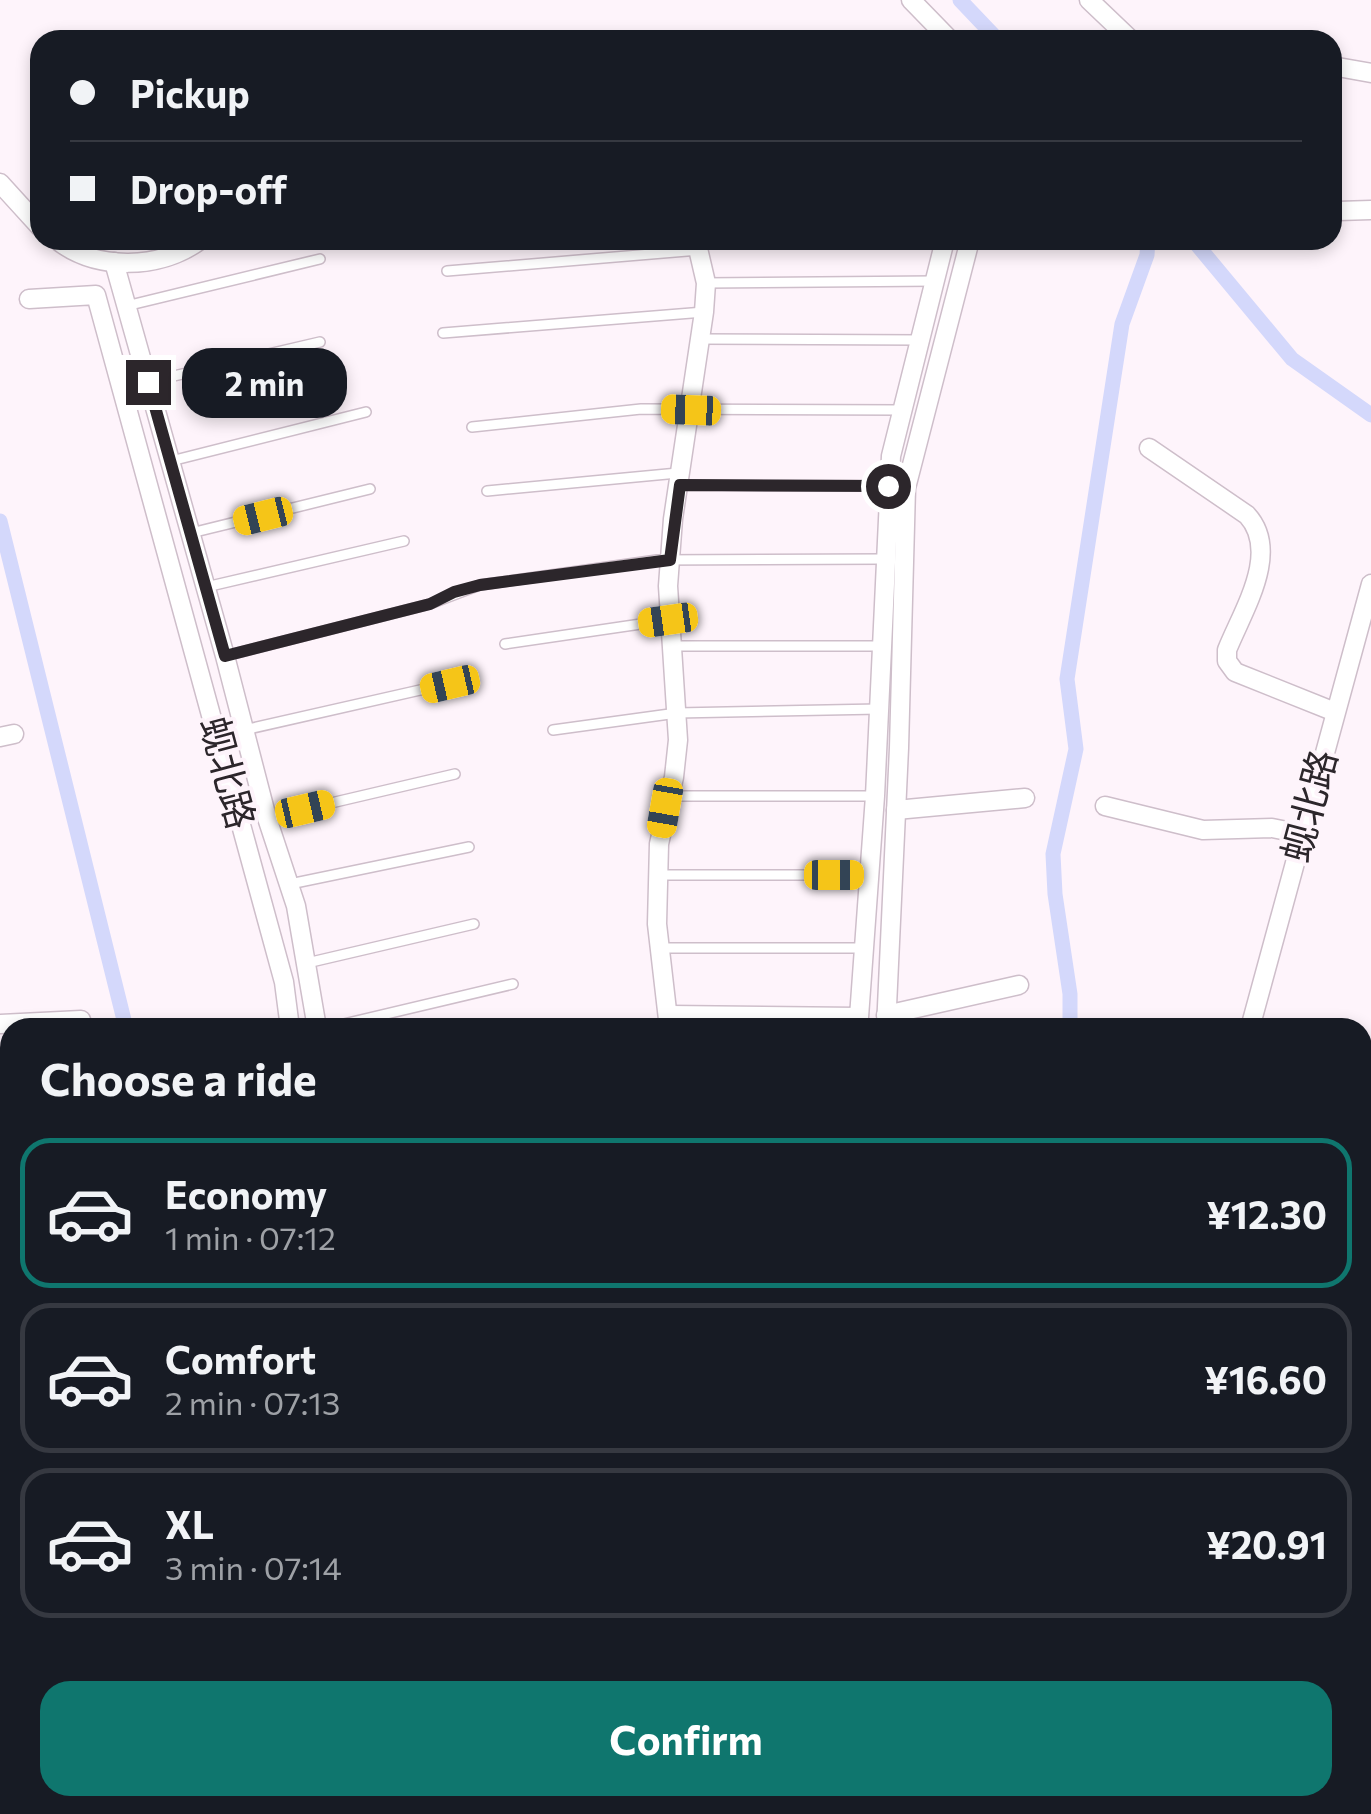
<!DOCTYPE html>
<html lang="en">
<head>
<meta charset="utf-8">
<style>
  :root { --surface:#171b24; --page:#242831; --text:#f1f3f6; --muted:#9ea1a6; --line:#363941; --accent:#0f766e }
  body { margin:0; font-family:Commissioner,"Noto Sans SC",sans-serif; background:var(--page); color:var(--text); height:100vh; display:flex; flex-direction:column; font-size:38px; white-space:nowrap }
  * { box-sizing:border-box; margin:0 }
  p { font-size:32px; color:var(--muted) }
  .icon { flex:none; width:55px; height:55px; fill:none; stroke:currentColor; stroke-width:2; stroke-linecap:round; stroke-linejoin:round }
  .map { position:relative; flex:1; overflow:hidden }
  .sheet { position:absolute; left:0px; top:1018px; width:1372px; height:798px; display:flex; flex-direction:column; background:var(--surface); border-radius:30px 30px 0 0; box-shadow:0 5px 15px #0003 }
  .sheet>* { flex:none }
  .hud { position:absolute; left:30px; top:30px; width:1312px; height:220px; border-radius:30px; box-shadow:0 5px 15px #0003; display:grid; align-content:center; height:220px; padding:0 40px; background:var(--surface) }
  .end { position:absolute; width:45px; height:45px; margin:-22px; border:12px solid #2c262b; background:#fff; box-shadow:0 0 0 5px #fff }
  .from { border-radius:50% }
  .bubble { position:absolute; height:70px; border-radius:30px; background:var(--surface); box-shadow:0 5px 15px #0003; font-size:32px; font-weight:700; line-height:70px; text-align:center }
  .car { position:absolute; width:30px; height:60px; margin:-30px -15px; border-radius:12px; box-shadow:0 0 8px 2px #0007; background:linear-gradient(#f5c518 24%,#345 0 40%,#f5c518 0 76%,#345 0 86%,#f5c518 0) }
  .hud b { display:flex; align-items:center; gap:35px; height:95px; font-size:38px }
  .hud b+b { border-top:2px solid var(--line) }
  .hud i { width:25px; height:25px; background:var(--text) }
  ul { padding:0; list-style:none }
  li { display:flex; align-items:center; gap:30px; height:150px; margin:0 20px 15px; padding:0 20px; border:5px solid var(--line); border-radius:30px }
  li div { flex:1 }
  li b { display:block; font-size:38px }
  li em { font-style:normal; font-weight:700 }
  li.active { border-color:var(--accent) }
  li>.icon { width:90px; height:90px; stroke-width:1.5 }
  h2 { padding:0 40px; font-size:45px; line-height:120px }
  .button { display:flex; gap:20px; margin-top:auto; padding:20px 40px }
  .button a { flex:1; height:115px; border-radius:30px; background:var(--accent); color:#fff; font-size:40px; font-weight:700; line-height:115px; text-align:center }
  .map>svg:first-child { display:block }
  .green { fill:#fcc2bb }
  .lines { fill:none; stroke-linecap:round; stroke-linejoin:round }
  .canal { stroke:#d4d8fb; stroke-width:15 }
  .service-casing { stroke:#cebeca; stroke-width:12 }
  .minor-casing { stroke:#cebeca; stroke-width:21 }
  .tertiary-casing { stroke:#cebeca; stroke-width:26 }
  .secondary-casing { stroke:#cebeca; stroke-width:29 }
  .service { stroke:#fff; stroke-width:9 }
  .minor { stroke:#fff; stroke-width:18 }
  .tertiary { stroke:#fff; stroke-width:22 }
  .secondary { stroke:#f8dfe7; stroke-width:25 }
  .route { stroke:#2c262b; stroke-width:12 }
  .labels { text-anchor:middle; stroke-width:8; stroke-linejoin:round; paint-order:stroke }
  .street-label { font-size:38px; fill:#2c262b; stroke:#fef4fb }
</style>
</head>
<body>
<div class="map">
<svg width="1371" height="1814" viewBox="0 0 1371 1814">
  <rect width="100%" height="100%" fill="#fef4fb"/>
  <path class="green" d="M 105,1805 L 639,1805 L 639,1814 L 103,1814 Z"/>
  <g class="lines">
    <g class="canal">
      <path d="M 960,0 L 998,40"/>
      <path d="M 1193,240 L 1292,359 L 1371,415"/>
      <path d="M 0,521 L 126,1028"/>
      <path d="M 1070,1028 L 1070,994 L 1055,894 L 1053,854 L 1076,749 L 1067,679 L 1122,324 L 1147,255 L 1148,240"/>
      <path d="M 0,1770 L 10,1711"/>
      <path d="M 702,1814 L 702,1805"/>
    </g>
    <g class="service-casing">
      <g id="service">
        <path d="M 447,271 L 699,250"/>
        <path d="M 706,283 L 935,281"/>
        <path d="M 126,306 L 320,259"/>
        <path d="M 443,333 L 704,312"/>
        <path d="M 700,339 L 920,340"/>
        <path d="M 148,382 L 320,342"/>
        <path d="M 472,427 L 641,409 L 901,410"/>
        <path d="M 171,461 L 366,412"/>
        <path d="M 679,485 L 888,486"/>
        <path d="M 487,491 L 678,473"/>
        <path d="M 191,533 L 370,489"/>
        <path d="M 206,587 L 404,541"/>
        <path d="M 505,644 L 668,620"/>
        <path d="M 673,646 L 883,646"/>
        <path d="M 225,656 L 430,604 L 480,585 L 657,560 L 885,559"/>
        <path d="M 244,730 L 451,683"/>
        <path d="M 553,730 L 677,713 L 879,709"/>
        <path d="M 669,796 L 875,796"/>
        <path d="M 267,818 L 455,774"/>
        <path d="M 658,875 L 869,875"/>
        <path d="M 290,884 L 469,847"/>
        <path d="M 660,948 L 864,948"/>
        <path d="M 307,963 L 474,924"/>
        <path d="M 327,1028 L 513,984"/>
        <path d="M 141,1814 L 142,1805"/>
        <path d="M 171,1814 L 175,1805"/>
        <path d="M 587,1814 L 592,1805"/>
      </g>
    </g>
    <g class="minor-casing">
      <g id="minor">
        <path d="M 911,0 L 950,40"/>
        <path d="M 1089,0 L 1131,40"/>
        <path d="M 1332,66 L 1371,73"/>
        <path d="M 0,183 L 40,227"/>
        <path d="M 1332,208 L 1338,211 L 1371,210"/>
        <path d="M 57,240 C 96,271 160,270 200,240"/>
        <path d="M 114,262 L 225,656 L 267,818 L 296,906 L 317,1028"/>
        <path d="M 29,299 L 96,295 L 284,982 L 290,1028"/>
        <path d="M 1149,448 L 1247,515 C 1281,552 1243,610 1227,650 L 1227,661 L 1235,672 L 1335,712"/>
        <path d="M 0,737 L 14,734"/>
        <path d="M 1105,806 L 1203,830 L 1272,828 L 1302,834"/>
        <path d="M 896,810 L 1025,798"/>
        <path d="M 669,1015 L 859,1017 L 875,796 L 891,456 L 945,240"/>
        <path d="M 886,1015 L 1019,985"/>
        <path d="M 0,1024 L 81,1020"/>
        <path d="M 669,1028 L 657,924 L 659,844 L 674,777 L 678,740 L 668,586 L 673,519 L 704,312 L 706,283 L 696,240"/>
        <path d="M 886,1028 L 899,748 L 906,488 L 970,240"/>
        <path d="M 1250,1028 L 1371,584"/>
        <path d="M 0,1148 L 10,1191"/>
        <path d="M 0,1436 L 10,1437"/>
        <path d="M 0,1518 L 10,1516"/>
        <path d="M 1256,1814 L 1258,1805"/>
      </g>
    </g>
    <g class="tertiary-casing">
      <path id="tertiary" d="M 756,1814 L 757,1805"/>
    </g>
    <g class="secondary-casing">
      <g id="secondary">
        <path d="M 1362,1780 L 1371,1763"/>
        <path d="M 1346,1814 L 1350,1805"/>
      </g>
    </g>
    <use href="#service" class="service"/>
    <use href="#minor" class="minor"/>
    <use href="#tertiary" class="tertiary"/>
    <use href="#secondary" class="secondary"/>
  </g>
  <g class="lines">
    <path class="route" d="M 148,382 L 225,656 L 430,604 L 454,592 L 480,585 L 670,560 L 680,485 L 888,486"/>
  </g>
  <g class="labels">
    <g class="street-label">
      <text transform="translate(227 773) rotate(75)" y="13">蚬北路</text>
      <text transform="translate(1310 806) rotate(-75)" y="13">蚬北路</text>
    </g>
  </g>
</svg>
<i class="end from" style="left:888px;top:486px"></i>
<i class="end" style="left:148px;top:382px"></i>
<div class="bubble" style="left:182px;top:348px;width:165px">2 min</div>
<i class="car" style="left:691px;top:410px;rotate:272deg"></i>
<i class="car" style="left:263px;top:516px;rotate:256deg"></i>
<i class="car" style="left:668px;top:620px;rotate:262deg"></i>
<i class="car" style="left:450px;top:684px;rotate:257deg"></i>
<i class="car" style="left:665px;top:808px;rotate:190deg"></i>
<i class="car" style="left:305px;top:809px;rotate:77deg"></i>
<i class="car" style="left:834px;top:875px;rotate:90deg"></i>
<div class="hud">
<b><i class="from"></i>Pickup</b>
<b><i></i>Drop-off</b>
</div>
<section class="sheet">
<h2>Choose a ride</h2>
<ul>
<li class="active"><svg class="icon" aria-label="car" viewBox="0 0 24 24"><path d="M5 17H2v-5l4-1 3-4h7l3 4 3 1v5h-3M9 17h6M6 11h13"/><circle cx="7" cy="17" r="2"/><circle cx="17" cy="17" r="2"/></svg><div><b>Economy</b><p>1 min · 07:12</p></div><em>¥12.30</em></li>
<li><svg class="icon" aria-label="car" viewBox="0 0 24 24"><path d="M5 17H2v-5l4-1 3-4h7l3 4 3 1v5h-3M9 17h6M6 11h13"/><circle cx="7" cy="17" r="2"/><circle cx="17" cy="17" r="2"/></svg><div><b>Comfort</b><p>2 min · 07:13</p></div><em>¥16.60</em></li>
<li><svg class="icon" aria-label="car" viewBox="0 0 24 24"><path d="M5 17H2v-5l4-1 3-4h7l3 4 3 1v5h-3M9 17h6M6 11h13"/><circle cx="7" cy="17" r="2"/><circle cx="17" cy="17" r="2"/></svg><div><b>XL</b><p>3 min · 07:14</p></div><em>¥20.91</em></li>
</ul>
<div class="button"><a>Confirm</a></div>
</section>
</div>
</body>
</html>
